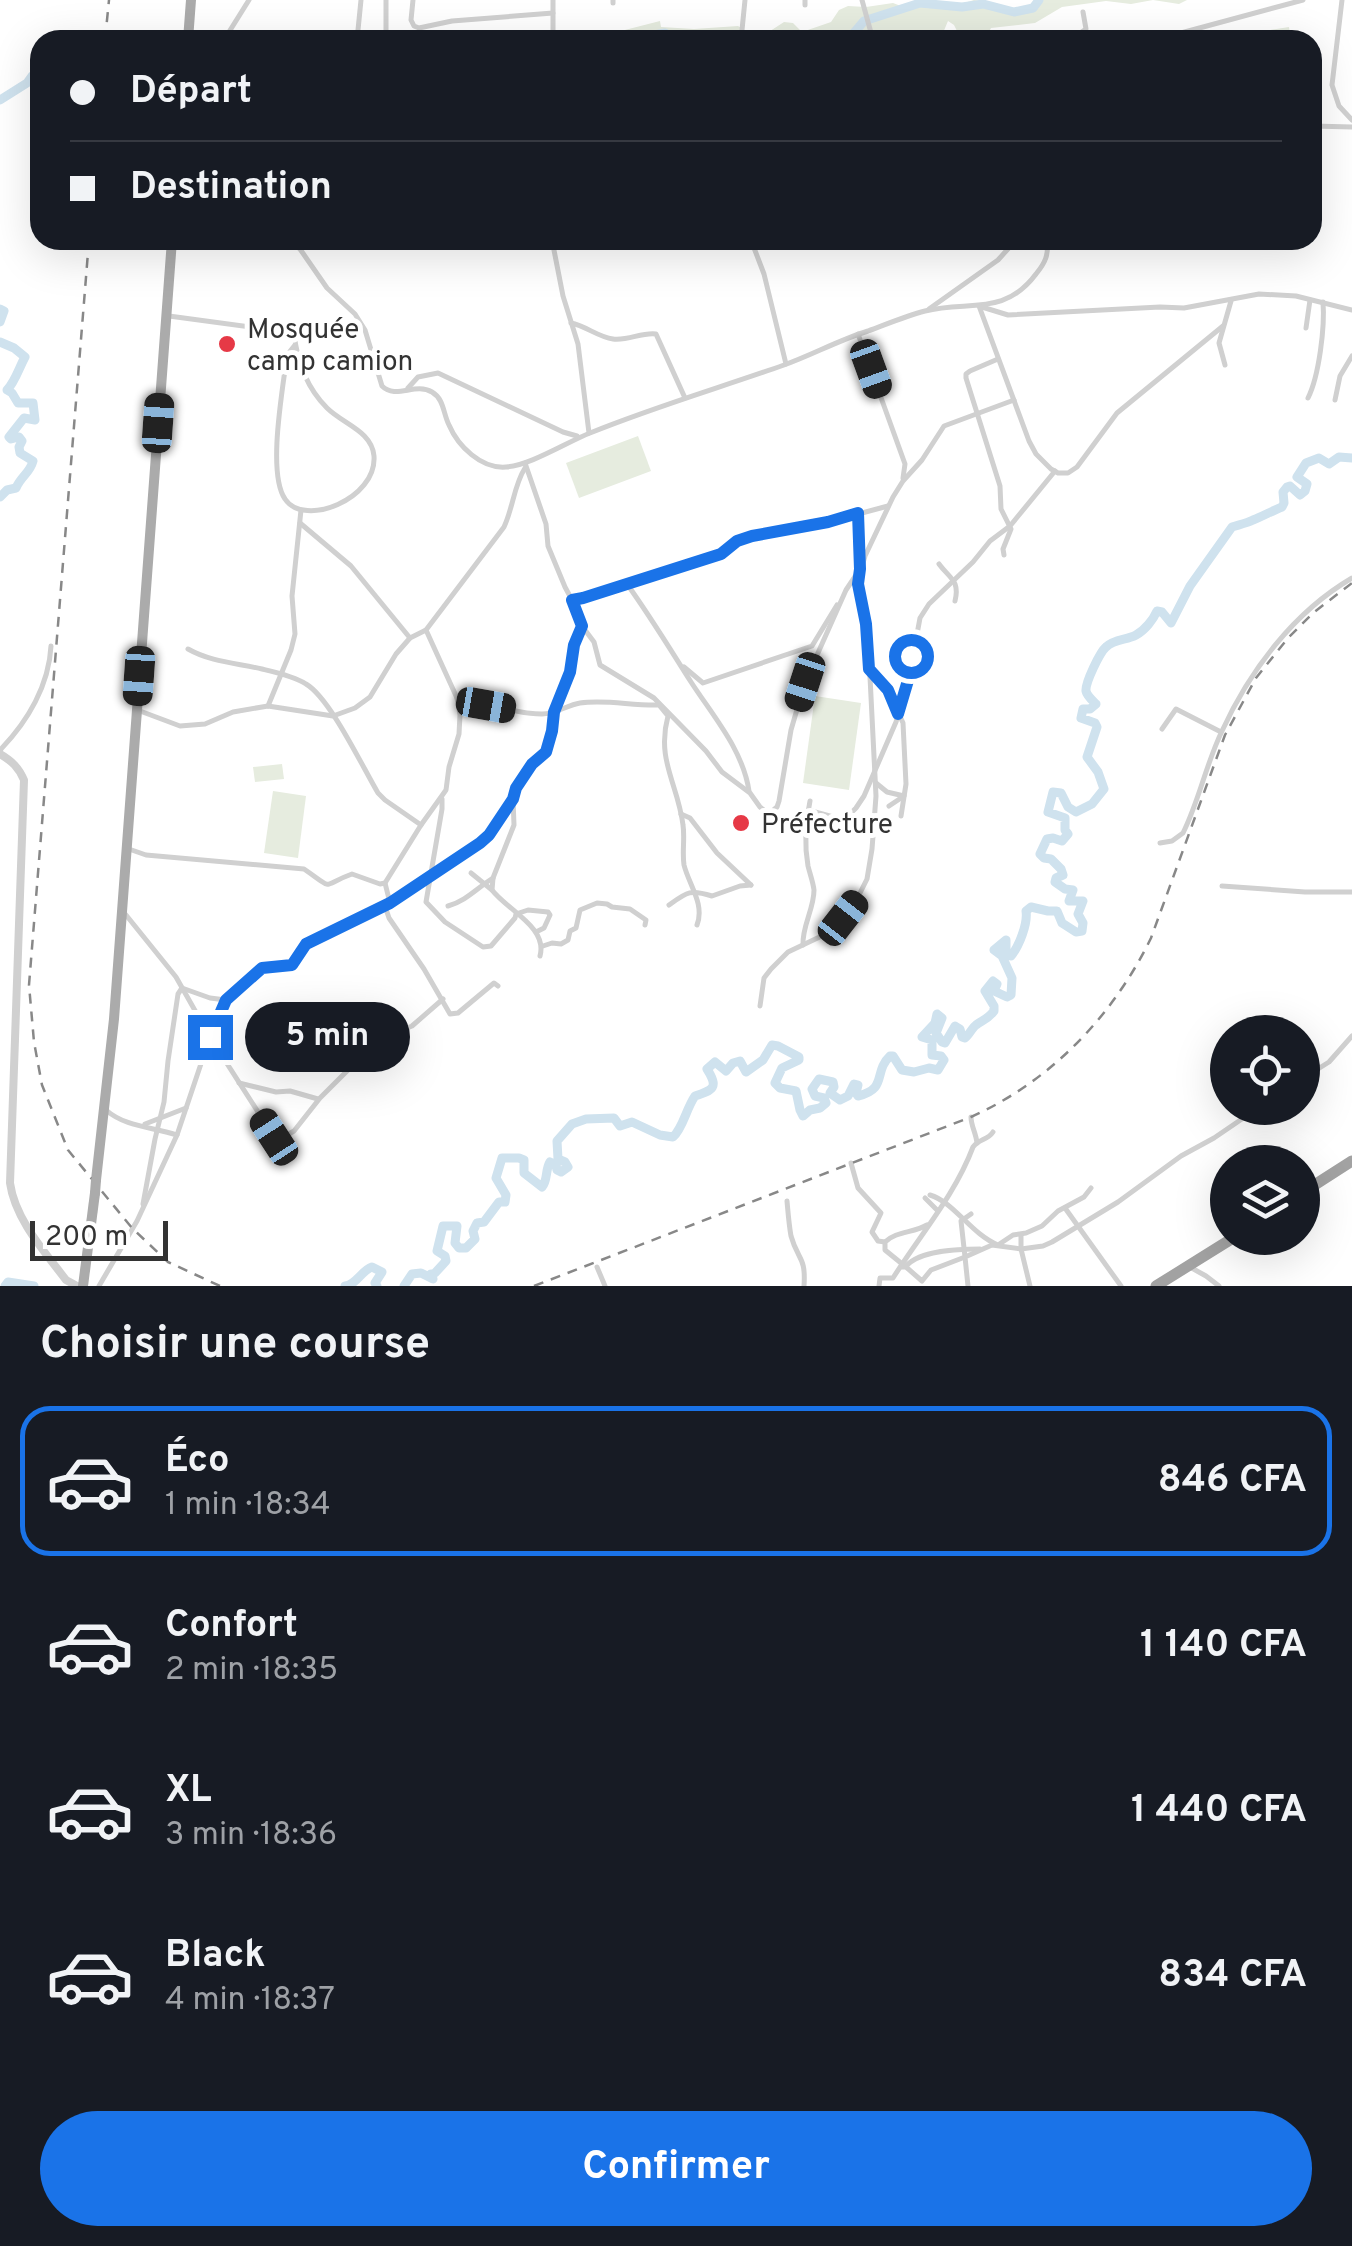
<!DOCTYPE html>
<html lang="fr">
<head>
<meta charset="utf-8">
<style>
  :root { --surface:#171b24; --page:#242831; --text:#f1f3f6; --muted:#9ea1a6; --line:#363941; --accent:#1a73e8 }
  body { margin:0; font-family:Overpass,sans-serif; background:var(--page); color:var(--text); height:100vh; display:flex; flex-direction:column; font-size:38px; white-space:nowrap }
  * { box-sizing:border-box; margin:0 }
  p { font-size:32px; color:var(--muted) }
  .icon { flex:none; width:55px; height:55px; fill:none; stroke:currentColor; stroke-width:2; stroke-linecap:round; stroke-linejoin:round }
  .map { position:relative; height:1286px; overflow:hidden }
  .side { display:flex; flex-direction:column; background:var(--surface); flex:1 }
  .side>* { flex:none }
  .top-card { position:absolute; left:30px; top:30px; width:1292px; height:220px; border-radius:30px; box-shadow:0 10px 40px #0002; display:grid; align-content:center; height:220px; padding:0 40px; background:var(--surface) }
  .fabs { position:absolute; left:1210px; top:1015px; display:grid; gap:20px }
  .fabs a { display:grid; place-items:center; width:110px; height:110px; border-radius:50%; background:var(--surface); box-shadow:0 10px 40px #0002; font-size:50px }
  .scale { position:absolute; left:30px; bottom:25px; width:138px; box-sizing:border-box; padding-left:10px; border:5px solid #333; border-top:0; font-size:28px; line-height:35px; white-space:nowrap; color:#333; -webkit-text-stroke:8px #fff; paint-order:stroke }
  .end { position:absolute; width:45px; height:45px; margin:-22px; border:12px solid #1a73e8; background:#fff; box-shadow:0 0 0 5px #fff }
  .from { border-radius:50% }
  .bubble { position:absolute; height:70px; border-radius:35px; background:var(--surface); box-shadow:0 10px 40px #0002; font-size:32px; font-weight:700; line-height:70px; text-align:center }
  .car { position:absolute; width:30px; height:60px; margin:-30px -15px; border-radius:12px; box-shadow:0 0 8px 2px #0007; background:linear-gradient(#222 24%,#8ab4d8 0 40%,#222 0 76%,#8ab4d8 0 86%,#222 0) }
  .top-card b { display:flex; align-items:center; gap:35px; height:95px; font-size:38px }
  .top-card b+b { border-top:2px solid var(--line) }
  .top-card i { width:25px; height:25px; background:var(--text) }
  ul { padding:0; list-style:none }
  li { display:flex; align-items:center; gap:30px; height:150px; margin:0 20px 15px; padding:0 20px; border:5px solid transparent; border-radius:30px }
  li div { flex:1 }
  li b { display:block; font-size:38px }
  li em { font-style:normal; font-weight:700 }
  li.on { border-color:var(--accent) }
  li>.icon { width:90px; height:90px; stroke-width:1.5 }
  h2 { padding:0 40px; font-size:45px; line-height:120px }
  .cta { display:flex; gap:20px; margin-top:auto; padding:20px 40px }
  .cta a { flex:1; height:115px; border-radius:60px; background:var(--accent); color:#fff; font-size:40px; font-weight:700; line-height:115px; text-align:center }
  .map>svg:first-child { display:block }
  .green { fill:#e6ecdf }
  .lines { fill:none; stroke-linecap:round; stroke-linejoin:round }
  .river { stroke:#cfe2ee; stroke-width:9 }
  .minor { stroke:#d0d0d0; stroke-width:5 }
  .tertiary { stroke:#d0d0d0; stroke-width:8 }
  .primary { stroke:#ababab; stroke-width:10 }
  .trunk { stroke:#a2a2a2; stroke-width:11 }
  .rail { stroke:#888; stroke-width:2.5; stroke-dasharray:10 8; stroke-linecap:butt }
  .primary-bridge { stroke:#ababab; stroke-width:10 }
  .route { stroke:#1a73e8; stroke-width:12 }
  .poi-dot { fill:#e63946; stroke:#fff; stroke-width:4 }
  .labels { text-anchor:middle; stroke-width:10; stroke-linejoin:round; paint-order:stroke }
  .poi-label { font-size:28px; fill:#333; stroke:#fff; text-anchor:start }
</style>
</head>
<body>
<div class="map">
<svg width="1352" height="1286" viewBox="0 0 1352 1286">
  <rect width="100%" height="100%" fill="#fff"/>
  <g class="green">
    <path d="M 974,0 C 990,0 1005,10 1021,15 L 1039,0 L 1187,0 L 1179,4 L 1153,0 L 1131,4 L 1106,1 L 1062,7 L 1035,23 L 991,28 L 987,36 C 976,38 969,34 958,33 L 954,25 L 948,21 L 940,40 L 557,40 L 566,35 L 617,32 L 660,21 L 661,27 L 694,29 L 738,26 L 753,35 L 764,35 L 784,22 L 793,23 L 802,32 L 831,22 L 839,10 L 848,6 L 866,7 L 893,3 L 906,8 L 921,1 L 961,4 Z"/>
    <path d="M 1289,27 L 1291,40 L 1241,40 L 1240,35 Z"/>
    <path d="M 638,436 L 651,471 L 579,498 L 566,463 Z"/>
    <path d="M 815,696 L 861,703 L 849,790 L 803,783 Z"/>
    <path d="M 282,764 L 284,779 L 255,782 L 253,767 Z"/>
    <path d="M 273,791 L 306,796 L 298,858 L 264,853 Z"/>
  </g>
  <g class="lines">
    <g class="river">
      <path d="M 626,40 L 665,33 L 674,39 L 690,37 L 699,40"/>
      <path d="M 713,40 L 721,40"/>
      <path d="M 830,40 L 853,34 L 864,21 L 920,3 L 962,7 L 983,4 L 1014,12 L 1033,8 L 1039,0"/>
      <path d="M 0,100 L 27,83 L 32,76 L 40,71"/>
      <path d="M 0,309 L 4,311 L 0,322"/>
      <path d="M 0,342 L 14,348 L 25,357 C 19,368 15,382 7,390 L 12,393 L 18,403 L 33,403 L 35,420 L 24,418 L 9,437 L 11,439 L 19,437 L 22,441 L 19,447 L 20,453 L 33,461 C 30,473 21,476 16,488 L 7,490 L 0,497"/>
      <path d="M 5,1286 L 8,1282 L 34,1286"/>
      <path d="M 345,1286 C 356,1285 361,1271 372,1267 L 382,1272 L 375,1283 L 377,1286"/>
      <path d="M 404,1286 L 412,1274 L 421,1273 L 433,1279 L 431,1274 L 435,1273 L 446,1261 L 445,1256 L 437,1251 L 443,1226 L 457,1226 L 455,1243 L 459,1248 L 466,1248 L 475,1239 L 473,1231 L 477,1223 L 484,1222 L 499,1202 L 505,1202 L 506,1195 L 496,1178 L 502,1158 L 519,1158 L 524,1160 L 524,1173 L 542,1187 C 548,1180 545,1170 550,1162 L 556,1165 L 557,1170 L 561,1172 L 568,1167 L 565,1162 L 558,1159 L 557,1141 L 572,1124 L 586,1119 L 614,1118 L 620,1126 L 632,1122 L 660,1135 L 673,1137 C 683,1128 686,1109 695,1096 C 713,1090 719,1088 707,1069 L 715,1062 L 726,1071 L 733,1063 L 740,1061 L 746,1072 L 763,1060 L 772,1045 L 778,1046 L 799,1057 L 799,1060 L 782,1068 L 775,1083 L 780,1088 L 796,1091 L 800,1110 L 803,1116 L 810,1110 L 820,1108 L 826,1103 L 824,1098 L 815,1096 L 812,1089 L 819,1079 L 833,1082 L 834,1087 L 830,1093 L 840,1100 L 848,1096 L 854,1084 L 858,1085 L 856,1093 L 858,1096 C 888,1089 873,1072 890,1056 L 893,1056 L 902,1070 L 914,1072 L 929,1068 L 938,1070 L 944,1060 L 941,1056 L 932,1055 L 932,1040 L 922,1037 L 935,1023 L 937,1014 L 942,1018 L 936,1033 L 942,1042 L 945,1043 L 955,1026 L 960,1029 L 962,1037 L 965,1038 C 969,1035 972,1028 976,1025 C 983,1020 988,1019 994,1011 L 994,1006 L 985,991 L 993,981 L 997,984 L 994,991 L 1007,997 L 1011,995 L 1012,978 L 1002,956 L 994,950 L 1006,940 L 1006,951 L 1011,956 C 1019,946 1028,924 1026,911 L 1031,907 L 1048,911 L 1057,911 L 1062,923 L 1076,932 L 1082,931 L 1083,923 L 1078,914 L 1083,901 L 1069,901 L 1073,890 L 1065,889 L 1055,882 L 1056,878 L 1063,875 L 1061,869 L 1051,859 L 1044,858 L 1040,854 L 1047,839 L 1053,838 L 1062,841 L 1068,834 L 1065,830 L 1065,818 L 1048,812 L 1053,792 L 1061,793 L 1068,807 L 1076,812 L 1092,804 L 1104,789 L 1098,772 L 1087,757 L 1097,727 L 1095,723 L 1081,718 L 1083,709 L 1090,709 L 1096,704 C 1093,701 1087,696 1086,691 C 1085,683 1100,652 1106,647 C 1114,639 1127,640 1136,635 C 1145,630 1153,620 1157,611 L 1162,612 L 1171,623 L 1190,586 L 1232,527 C 1238,525 1247,523 1253,520 C 1263,516 1272,511 1282,507 L 1284,503 L 1283,492 L 1287,487 L 1290,486 L 1300,495 L 1305,491 L 1307,484 L 1297,477 L 1306,463 L 1319,458 L 1329,464 L 1339,457 L 1352,458"/>
    </g>
    <g class="minor">
      <path d="M 413,0 L 411,20 L 414,26 L 419,28 L 452,21 L 553,13"/>
      <path d="M 862,0 L 873,40"/>
      <path d="M 1342,0 L 1332,85 L 1339,106 L 1352,120"/>
      <path d="M 613,3 L 613,0"/>
      <path d="M 805,5 L 805,0"/>
      <path d="M 553,30 L 553,0"/>
      <path d="M 990,38 L 990,40"/>
      <path d="M 224,40 L 249,0"/>
      <path d="M 357,40 L 361,0"/>
      <path d="M 386,40 L 386,0"/>
      <path d="M 741,40 L 745,0"/>
      <path d="M 1070,40 L 1086,29 L 1083,12"/>
      <path d="M 1155,40 L 1303,0"/>
      <path d="M 1312,126 L 1352,127"/>
      <path d="M 289,240 L 300,249 L 327,288 L 355,314 L 365,330 L 382,386 C 396,400 415,382 432,392 C 444,399 443,413 449,425 C 458,446 481,469 506,467 C 529,466 567,442 590,433 C 654,407 719,388 784,365 C 812,355 839,340 868,331 C 887,324 906,316 925,311 C 968,300 1004,317 1036,274 C 1045,263 1049,255 1047,240"/>
      <path d="M 552,240 L 563,296 L 578,344 L 589,433"/>
      <path d="M 751,240 L 764,274 L 786,364"/>
      <path d="M 979,306 L 1029,441 L 1036,454 L 1051,469 L 1058,473 L 1068,473 L 1077,467 L 1117,413 L 1223,326"/>
      <path d="M 982,307 L 1008,315 L 1160,307 L 1184,308 L 1259,294 L 1296,296 L 1352,310"/>
      <path d="M 929,309 L 998,260 L 1016,240"/>
      <path d="M 169,316 L 294,333 C 297,361 307,388 327,408 C 343,424 372,431 374,456 C 377,499 304,528 285,499 C 267,473 283,388 287,355 L 295,345"/>
      <path d="M 571,323 C 586,326 598,337 613,339 C 628,341 642,332 656,334 L 685,398"/>
      <path d="M 1306,328 L 1310,300"/>
      <path d="M 858,334 L 905,464 L 903,478"/>
      <path d="M 998,359 L 970,371 L 966,374 L 966,378 L 1000,486 L 1001,509 L 1011,529 L 1003,549 L 1004,555"/>
      <path d="M 1225,365 L 1219,343 L 1231,301"/>
      <path d="M 408,388 L 418,377 L 438,373 L 563,432 L 577,436"/>
      <path d="M 1308,398 C 1319,376 1325,327 1323,302"/>
      <path d="M 1335,400 L 1340,376 L 1352,356"/>
      <path d="M 300,523 L 351,566 L 410,638"/>
      <path d="M 939,564 C 950,579 960,580 955,601"/>
      <path d="M 627,584 C 650,616 670,649 691,682 C 713,716 743,750 749,791"/>
      <path d="M 572,600 L 583,598 L 721,554 L 737,541 L 752,536 L 828,522 L 888,506"/>
      <path d="M 582,626 L 594,642 L 600,665 L 654,698 L 706,751 L 722,772 L 750,793 L 760,807 L 769,814 L 777,807 L 779,801 L 791,730 L 805,682 L 846,590 L 860,569 L 858,513"/>
      <path d="M 188,649 C 211,662 236,663 262,669 C 275,672 294,676 306,684 C 330,698 362,766 378,793 L 385,800 L 421,825"/>
      <path d="M 684,667 L 703,683 L 812,646 L 837,605"/>
      <path d="M 871,671 L 888,690 L 903,723 L 906,784 L 901,816"/>
      <path d="M 457,698 C 485,701 513,714 542,714 C 556,714 567,705 580,703 C 606,699 632,706 659,705 L 668,716 C 656,760 678,784 683,825 C 685,838 682,852 684,865 C 689,885 705,904 697,925"/>
      <path d="M 268,706 L 291,650 L 295,634 L 292,596 L 301,510"/>
      <path d="M 140,711 L 180,726 L 205,724 L 233,712 L 268,706 L 333,716 L 355,708 L 370,697 L 396,654 L 410,638 L 426,630 L 504,527 C 513,508 514,485 525,468"/>
      <path d="M 1162,729 L 1176,709 L 1221,732"/>
      <path d="M 0,753 L 1,749 C 28,721 49,685 51,646"/>
      <path d="M 876,783 L 887,792 L 904,796 L 889,806"/>
      <path d="M 442,799 L 442,809 L 426,902 L 445,922 L 483,947 L 491,946 L 515,918 L 516,914 L 528,910 L 548,912 L 550,915 L 544,928 L 536,932"/>
      <path d="M 513,799 L 514,825 L 493,878 L 492,890 C 507,910 548,927 540,956"/>
      <path d="M 808,810 L 844,820 L 856,808 L 864,796 L 896,722 L 909,677 L 920,618 L 929,604 L 973,562 L 990,541 L 1010,526 L 1055,471"/>
      <path d="M 681,814 L 690,818 L 717,853 L 751,885"/>
      <path d="M 1160,843 L 1172,841 L 1183,833 C 1199,801 1206,764 1222,731 C 1250,670 1294,612 1352,578"/>
      <path d="M 126,848 L 146,855 L 304,869 C 336,891 319,886 352,874 L 380,884 L 385,883 L 421,825 L 446,790 L 449,767 L 459,734 L 460,715 L 457,698 L 426,630"/>
      <path d="M 471,873 L 492,890"/>
      <path d="M 385,883 L 390,903"/>
      <path d="M 1222,886 L 1305,892 L 1352,892"/>
      <path d="M 669,905 C 687,892 690,889 712,896 L 740,886 L 751,885"/>
      <path d="M 385,906 L 389,918 L 424,969 L 450,1014 L 458,1013 L 494,983 L 498,986"/>
      <path d="M 448,906 C 466,901 477,888 493,878"/>
      <path d="M 126,915 L 176,977 L 210,1037 L 274,1137 L 280,1139 L 294,1131 L 320,1098 L 352,1066 L 380,1050 L 395,1033 L 412,1026 L 443,999"/>
      <path d="M 803,945 C 802,926 814,909 814,890 C 813,882 810,874 808,866 C 804,843 805,824 810,801"/>
      <path d="M 543,946 L 552,943 L 561,944 L 568,940 L 570,931 L 576,928 L 580,910 L 597,903 L 607,904 L 612,907 L 630,909 L 646,920 L 645,925"/>
      <path d="M 760,1006 L 764,978 L 771,969 L 788,952 L 828,933 L 857,899 L 867,879 L 872,849 L 876,796 L 868,637 L 857,584 L 865,556 L 893,497 L 903,481 L 922,460 L 944,426 L 1014,400"/>
      <path d="M 1302,1079 L 1329,1062 L 1352,1036"/>
      <path d="M 239,1083 L 276,1092 L 290,1091 L 318,1099"/>
      <path d="M 106,1110 C 125,1127 153,1127 177,1135"/>
      <path d="M 971,1117 C 971,1126 976,1133 977,1143"/>
      <path d="M 145,1124 L 186,1108"/>
      <path d="M 851,1163 L 858,1188 L 881,1213 L 872,1232 L 878,1241 L 885,1242"/>
      <path d="M 930,1195 C 954,1202 971,1234 998,1245 L 1013,1235 L 1026,1233 L 1042,1226 L 1058,1211 L 1084,1197 L 1091,1188"/>
      <path d="M 925,1198 L 938,1211"/>
      <path d="M 787,1201 C 788,1212 789,1225 791,1236 C 798,1261 806,1256 804,1286"/>
      <path d="M 143,1204 L 155,1139 L 164,1102 L 168,1061 L 178,994 L 182,988 L 210,998 L 226,1000"/>
      <path d="M 1065,1208 L 1121,1286"/>
      <path d="M 1021,1236 L 1021,1249 L 1030,1286"/>
      <path d="M 901,1263 L 885,1250 L 885,1242 C 896,1231 914,1233 927,1225"/>
      <path d="M 906,1266 C 921,1250 958,1249 980,1249"/>
      <path d="M 1188,1266 L 1206,1276 L 1219,1286"/>
      <path d="M 597,1267 L 605,1286"/>
      <path d="M 902,1267 L 906,1267 L 922,1281 L 931,1270 L 965,1257 L 961,1221 L 971,1214"/>
      <path d="M 99,1286 L 137,1221 L 177,1135 L 210,1037 L 226,1000 L 262,967 L 293,965 L 306,944 L 390,903 L 480,843 L 489,835 L 513,799 L 516,787 L 533,764 L 546,752 L 552,731 L 554,712 L 570,672 L 574,645 L 581,625 L 579,613 L 565,587 L 548,546 L 546,524 L 525,463"/>
      <path d="M 879,1286 L 880,1278 L 893,1278 C 920,1235 955,1195 973,1147 C 979,1139 988,1140 993,1132"/>
      <path d="M 968,1286 L 965,1257 L 992,1245 L 1021,1249 L 1043,1246 L 1052,1242 L 1118,1202 L 1181,1156 L 1214,1138 L 1258,1108"/>
    </g>
    <path class="tertiary" d="M 0,754 C 12,761 19,768 24,780 L 10,1183 C 15,1219 44,1251 66,1280 L 77,1286"/>
    <g class="primary">
      <path d="M 188,40 L 191,0"/>
      <path d="M 96,1180 L 114,1019 L 172,240"/>
      <path d="M 83,1286 L 95,1193"/>
    </g>
    <g class="trunk">
      <path d="M 1302,1193 L 1352,1161"/>
      <path d="M 1156,1286 L 1233,1238"/>
    </g>
    <g class="rail">
      <path d="M 105,40 L 109,0"/>
      <path d="M 89,240 L 29,985 L 34,1042 L 42,1085 L 68,1150 L 132,1228 L 168,1262 L 220,1286"/>
      <path d="M 534,1286 L 971,1117 C 1051,1081 1113,1016 1151,938 L 1225,735 L 1256,678 L 1288,638 L 1313,613 L 1352,583"/>
    </g>
    <path class="primary-bridge" d="M 95,1193 L 96,1180"/>
  </g>
  <g class="lines">
    <path class="route" d="M 210,1037 L 226,1000 L 262,968 L 292,965 L 306,944 L 390,903 L 480,843 L 489,835 L 513,799 L 516,788 L 532,764 L 546,752 L 552,731 L 554,712 L 570,672 L 574,645 L 582,626 L 572,600 L 583,598 L 721,554 L 737,541 L 752,536 L 828,522 L 858,513 L 860,569 L 858,584 L 866,624 L 869,669 L 888,690 L 898,714 L 909,677 L 911,656"/>
  </g>
  <g class="poi-dot">
    <circle cx="227" cy="344" r="10"/>
    <circle cx="741" cy="823" r="10"/>
  </g>
  <g class="labels">
    <g class="poi-label">
      <text x="247" y="338">Mosquée<tspan x="247" dy="32">camp camion</tspan></text>
      <text x="761" y="833">Préfecture</text>
    </g>
  </g>
</svg>
<div class="fabs">
<a><svg class="icon" aria-label="locate" viewBox="0 0 24 24"><circle cx="12" cy="12" r="6"/><path d="M12 2v4M12 18v4M2 12h4M18 12h4"/></svg></a>
<a><svg class="icon" aria-label="layers" viewBox="0 0 24 24"><path d="M12 4l9 5-9 5-9-5zM3 14l9 5 9-5"/></svg></a>
</div>
<div class="scale">200 m</div>
<i class="end from" style="left:911px;top:656px"></i>
<i class="end" style="left:210px;top:1037px"></i>
<div class="bubble" style="left:245px;top:1002px;width:165px">5 min</div>
<i class="car" style="left:871px;top:369px;rotate:160deg"></i>
<i class="car" style="left:158px;top:423px;rotate:4deg"></i>
<i class="car" style="left:139px;top:676px;rotate:184deg"></i>
<i class="car" style="left:805px;top:682px;rotate:198deg"></i>
<i class="car" style="left:486px;top:705px;rotate:100deg"></i>
<i class="car" style="left:843px;top:918px;rotate:38deg"></i>
<i class="car" style="left:274px;top:1137px;rotate:327deg"></i>
<div class="top-card">
<b><i class="from"></i>Départ</b>
<b><i></i>Destination</b>
</div>
</div>
<section class="side">
<h2>Choisir une course</h2>
<ul>
<li class="on"><svg class="icon" aria-label="car" viewBox="0 0 24 24"><path d="M5 17H2v-5l4-1 3-4h7l3 4 3 1v5h-3M9 17h6M6 11h13"/><circle cx="7" cy="17" r="2"/><circle cx="17" cy="17" r="2"/></svg><div><b>Éco</b><p>1 min · 18:34</p></div><em>846 CFA</em></li>
<li><svg class="icon" aria-label="car" viewBox="0 0 24 24"><path d="M5 17H2v-5l4-1 3-4h7l3 4 3 1v5h-3M9 17h6M6 11h13"/><circle cx="7" cy="17" r="2"/><circle cx="17" cy="17" r="2"/></svg><div><b>Confort</b><p>2 min · 18:35</p></div><em>1 140 CFA</em></li>
<li><svg class="icon" aria-label="car" viewBox="0 0 24 24"><path d="M5 17H2v-5l4-1 3-4h7l3 4 3 1v5h-3M9 17h6M6 11h13"/><circle cx="7" cy="17" r="2"/><circle cx="17" cy="17" r="2"/></svg><div><b>XL</b><p>3 min · 18:36</p></div><em>1 440 CFA</em></li>
<li><svg class="icon" aria-label="car" viewBox="0 0 24 24"><path d="M5 17H2v-5l4-1 3-4h7l3 4 3 1v5h-3M9 17h6M6 11h13"/><circle cx="7" cy="17" r="2"/><circle cx="17" cy="17" r="2"/></svg><div><b>Black</b><p>4 min · 18:37</p></div><em>834 CFA</em></li>
</ul>
<div class="cta"><a>Confirmer</a></div>
</section>
</body>
</html>
